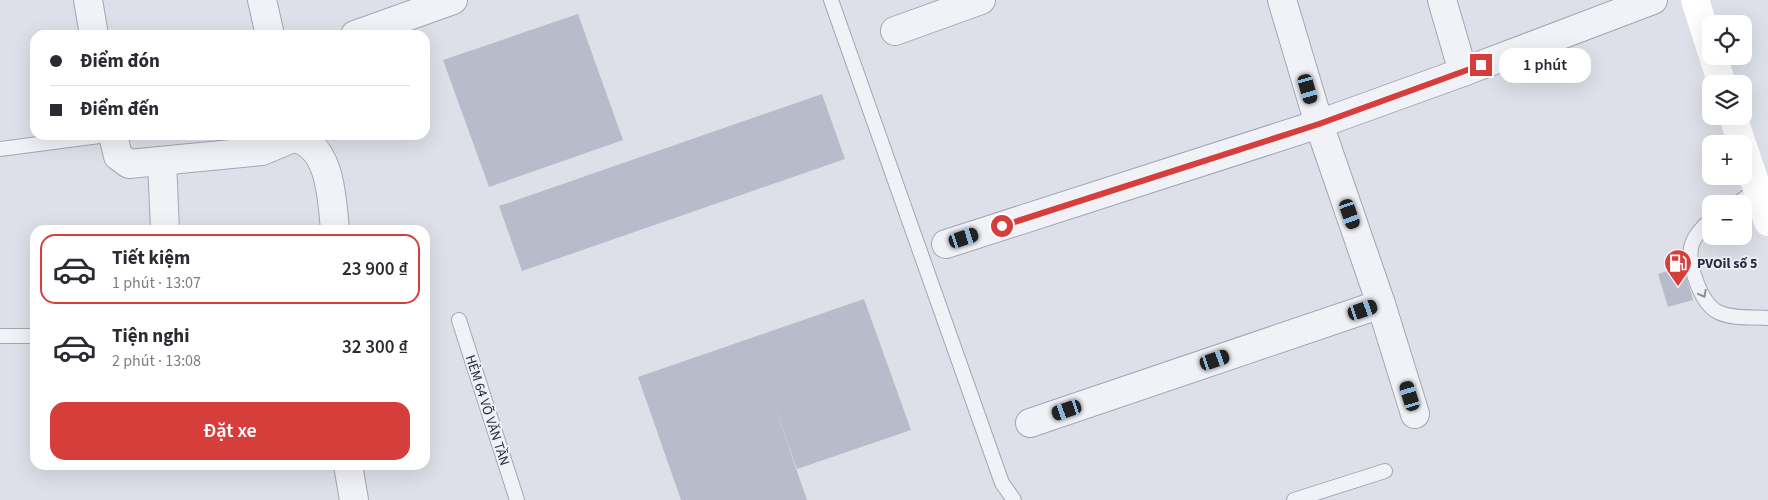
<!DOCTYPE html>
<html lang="vi">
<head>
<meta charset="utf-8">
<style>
  :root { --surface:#fff; --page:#f2f2f3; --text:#2b2b33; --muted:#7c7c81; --line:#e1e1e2; --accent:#d63e3b }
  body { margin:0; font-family:"Source Sans 3",sans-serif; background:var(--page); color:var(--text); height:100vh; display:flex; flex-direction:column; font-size:19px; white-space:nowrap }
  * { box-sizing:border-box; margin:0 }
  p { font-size:16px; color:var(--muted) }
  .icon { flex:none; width:28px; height:28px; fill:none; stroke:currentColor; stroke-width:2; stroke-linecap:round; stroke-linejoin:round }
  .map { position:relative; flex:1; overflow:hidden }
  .details { position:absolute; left:30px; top:225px; width:400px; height:245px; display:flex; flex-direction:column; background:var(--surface); border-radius:15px; box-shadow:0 5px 20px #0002 }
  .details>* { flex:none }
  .hud { position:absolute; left:30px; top:30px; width:400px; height:110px; border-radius:15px; box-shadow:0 5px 20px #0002; display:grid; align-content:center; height:110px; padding:0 20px; background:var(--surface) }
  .controls { position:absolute; left:1702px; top:15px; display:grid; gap:10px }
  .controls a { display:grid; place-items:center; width:50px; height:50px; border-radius:10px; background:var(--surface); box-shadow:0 5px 20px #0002; font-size:25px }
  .end { position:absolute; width:22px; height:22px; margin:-11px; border:6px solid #d63e3b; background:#fff; box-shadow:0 0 0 2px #fff }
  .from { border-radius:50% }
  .bubble { position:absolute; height:35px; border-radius:15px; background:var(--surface); box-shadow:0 5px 20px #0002; font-size:16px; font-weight:600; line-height:35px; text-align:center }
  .car { position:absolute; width:15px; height:30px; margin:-15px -8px; border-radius:6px; box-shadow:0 0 4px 1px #0007; background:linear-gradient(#222 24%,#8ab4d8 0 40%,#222 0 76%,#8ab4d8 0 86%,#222 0) }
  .hud b { display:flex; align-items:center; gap:18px; height:48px; font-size:19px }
  .hud b+b { border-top:1px solid var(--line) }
  .hud i { width:12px; height:12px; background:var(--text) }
  ul { padding:9px 0 0; list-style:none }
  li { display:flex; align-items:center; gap:15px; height:70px; margin:0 10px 8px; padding:0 10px; border:2px solid transparent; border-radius:15px }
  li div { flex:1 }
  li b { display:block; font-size:19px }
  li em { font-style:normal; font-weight:600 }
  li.selected { border-color:var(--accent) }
  li>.icon { width:45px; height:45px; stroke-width:1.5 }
  .button { display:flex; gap:10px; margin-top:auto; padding:10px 20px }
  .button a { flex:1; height:58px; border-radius:15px; background:var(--accent); color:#fff; font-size:20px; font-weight:600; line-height:58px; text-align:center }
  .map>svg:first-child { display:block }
  .building { fill:#b8bbc9 }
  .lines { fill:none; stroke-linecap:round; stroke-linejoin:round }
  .service-casing { stroke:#a3a6b3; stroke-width:16 }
  .minor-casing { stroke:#a3a6b3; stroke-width:30 }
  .service { stroke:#f1f2f7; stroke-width:14 }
  .minor { stroke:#f1f2f7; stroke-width:28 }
  .secondary { stroke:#fff; stroke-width:28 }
  .oneway { stroke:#8c8e9c }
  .route { stroke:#d63e3b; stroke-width:6 }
  .labels { text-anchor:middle; stroke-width:4; stroke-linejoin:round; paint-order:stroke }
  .poi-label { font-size:14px; font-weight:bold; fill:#262b40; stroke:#eef0f6; text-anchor:start }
  .street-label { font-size:14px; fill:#262b40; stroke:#eef0f6 }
</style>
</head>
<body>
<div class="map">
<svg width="1768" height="500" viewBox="0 0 1768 500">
  <rect width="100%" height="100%" fill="#dee0e9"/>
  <g class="building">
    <path d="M 578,14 L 623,140 L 489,187 L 443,60 Z"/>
    <path d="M 822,94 L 845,159 L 522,271 L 499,206 Z"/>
    <path d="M 1683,266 L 1693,300 L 1668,307 L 1658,274 Z"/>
    <path d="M 864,299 L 911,430 L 797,469 L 773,402 L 807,500 L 681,500 L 638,377 Z"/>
  </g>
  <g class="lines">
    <g class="service-casing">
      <g id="service">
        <path d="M 831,0 L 1002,483 L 1014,500"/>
        <path d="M 0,149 L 107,135"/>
        <path d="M 1736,204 L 1757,190"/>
        <path d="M 1711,220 C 1703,226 1693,237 1691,248 C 1688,265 1701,304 1718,312 C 1732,319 1753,317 1768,318"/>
        <path d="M 459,320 L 517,500"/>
        <path d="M 0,336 L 35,336"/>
        <path d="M 1294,500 L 1385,471"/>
      </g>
    </g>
    <g class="minor-casing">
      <g id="minor">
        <path d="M 88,0 L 94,35"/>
        <path d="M 262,0 L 270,35"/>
        <path d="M 1282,0 L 1319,124 L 1381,304 L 1415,414"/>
        <path d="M 1442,0 L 1463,72"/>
        <path d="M 895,31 L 981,0"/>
        <path d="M 355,35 L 453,0"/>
        <path d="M 113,135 L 118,156 L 129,164 L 262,151 L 293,138"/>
        <path d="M 292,135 L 293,138 C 331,143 332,200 335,230"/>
        <path d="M 162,161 L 165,230"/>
        <path d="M 946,244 L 1319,124 L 1463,72 L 1653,0"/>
        <path d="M 1030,423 L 1381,304"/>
        <path d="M 348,465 L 354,500"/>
      </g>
    </g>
    <use href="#service" class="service"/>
    <use href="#minor" class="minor"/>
    <g class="secondary">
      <path d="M 1695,0 L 1711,50"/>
      <path d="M 1713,56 L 1722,84"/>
      <path d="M 1733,116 L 1742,144"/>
      <path d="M 1744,149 L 1768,222"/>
    </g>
  </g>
  <defs><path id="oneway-chevron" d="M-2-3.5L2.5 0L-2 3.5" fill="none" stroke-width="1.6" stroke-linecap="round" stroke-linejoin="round" transform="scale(1.25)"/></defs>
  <use class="oneway" href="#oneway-chevron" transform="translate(1703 294) rotate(62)"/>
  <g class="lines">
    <path class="route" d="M 1002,226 L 1319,124 L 1481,65"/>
  </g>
  <defs>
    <g id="fuel-pin" transform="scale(1.4375)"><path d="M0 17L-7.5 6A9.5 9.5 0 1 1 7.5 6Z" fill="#d63e3b" stroke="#eef0f6"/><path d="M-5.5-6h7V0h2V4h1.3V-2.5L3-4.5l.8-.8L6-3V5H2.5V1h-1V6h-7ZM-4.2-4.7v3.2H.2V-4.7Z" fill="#fff"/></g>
  </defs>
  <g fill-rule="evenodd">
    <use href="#fuel-pin" x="1678" y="263"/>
  </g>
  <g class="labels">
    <g class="poi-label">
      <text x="1697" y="268">PVOil số 5</text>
    </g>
    <g class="street-label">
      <text transform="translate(488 410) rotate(72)" y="5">HẺM 64 VÕ VĂN TẦN</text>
    </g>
  </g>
</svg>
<div class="controls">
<a><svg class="icon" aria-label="locate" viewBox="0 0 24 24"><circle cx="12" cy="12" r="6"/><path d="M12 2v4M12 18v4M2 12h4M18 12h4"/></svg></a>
<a><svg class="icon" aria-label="layers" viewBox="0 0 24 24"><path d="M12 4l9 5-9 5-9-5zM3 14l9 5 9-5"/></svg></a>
<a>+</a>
<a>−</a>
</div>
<i class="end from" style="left:1002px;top:226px"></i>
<i class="end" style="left:1481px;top:65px"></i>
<div class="bubble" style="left:1499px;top:48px;width:92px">1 phút</div>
<i class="car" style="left:1308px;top:89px;rotate:164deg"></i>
<i class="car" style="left:1350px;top:214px;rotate:161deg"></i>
<i class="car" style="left:964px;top:238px;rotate:72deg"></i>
<i class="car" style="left:1363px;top:310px;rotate:71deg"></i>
<i class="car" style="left:1215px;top:360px;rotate:71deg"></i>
<i class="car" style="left:1410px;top:396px;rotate:343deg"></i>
<i class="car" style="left:1067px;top:410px;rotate:251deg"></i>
<div class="hud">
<b><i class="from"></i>Điểm đón</b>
<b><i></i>Điểm đến</b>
</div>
<section class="details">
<ul>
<li class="selected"><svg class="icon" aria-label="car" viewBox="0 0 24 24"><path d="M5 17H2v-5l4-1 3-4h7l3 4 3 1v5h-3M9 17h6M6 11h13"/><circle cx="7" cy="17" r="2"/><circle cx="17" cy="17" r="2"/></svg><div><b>Tiết kiệm</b><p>1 phút · 13:07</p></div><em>23 900 ₫</em></li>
<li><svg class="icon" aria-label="car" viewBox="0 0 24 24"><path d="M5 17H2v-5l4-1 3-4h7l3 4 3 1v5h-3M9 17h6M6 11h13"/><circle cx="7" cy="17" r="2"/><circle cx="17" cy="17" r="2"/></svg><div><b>Tiện nghi</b><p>2 phút · 13:08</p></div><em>32 300 ₫</em></li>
</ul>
<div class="button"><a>Đặt xe</a></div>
</section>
</div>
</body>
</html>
